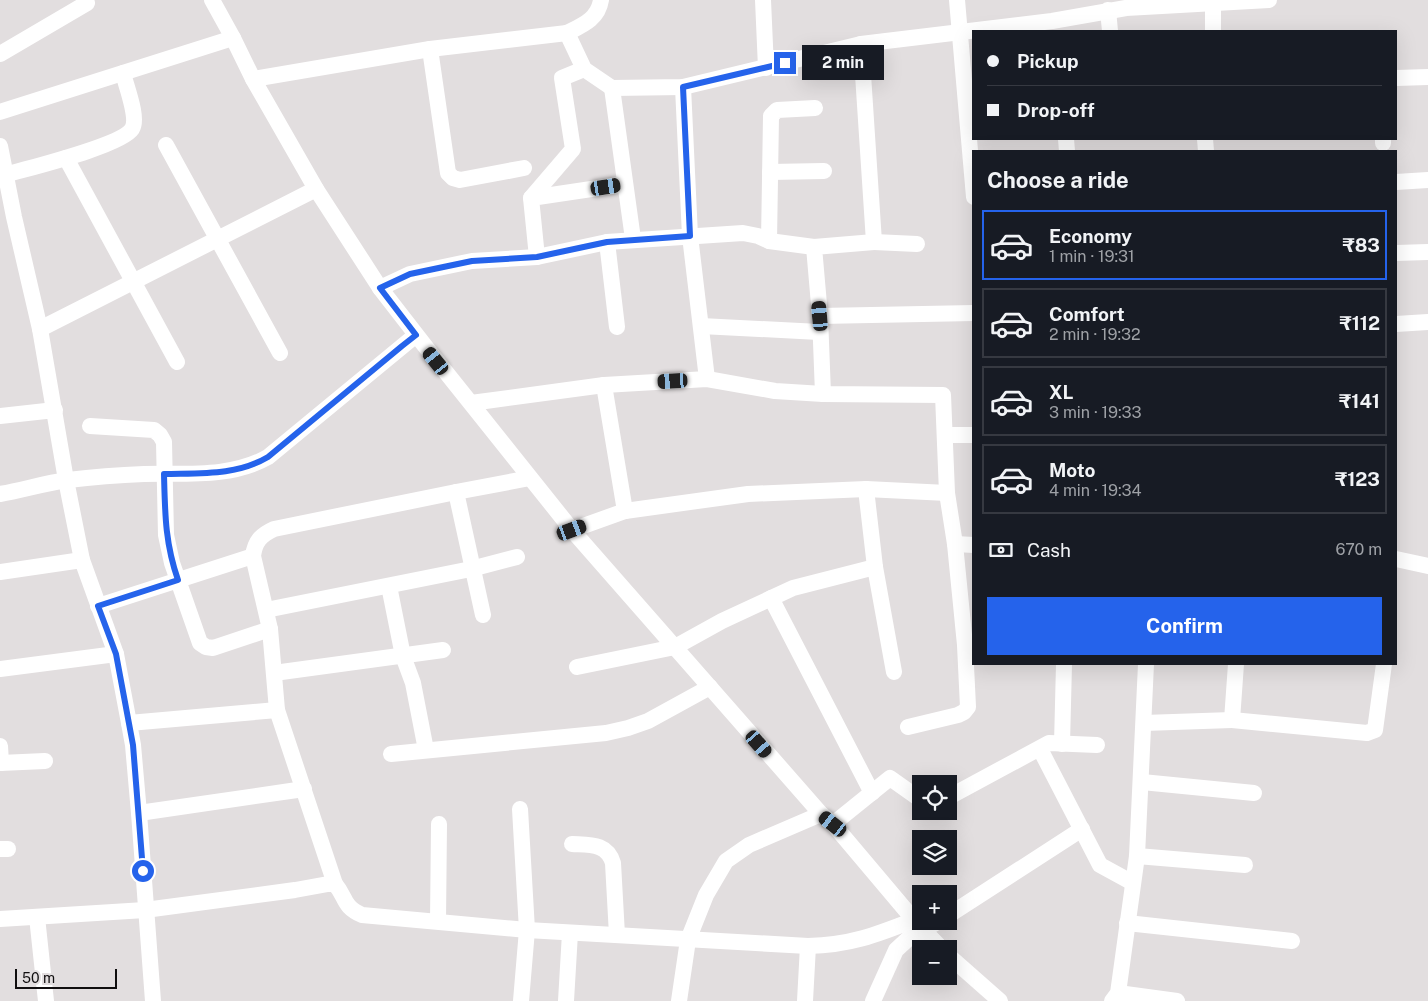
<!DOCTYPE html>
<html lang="en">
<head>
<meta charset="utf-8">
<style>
  :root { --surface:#171b24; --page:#242831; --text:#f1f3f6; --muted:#9ea1a6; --line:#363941; --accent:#2563eb }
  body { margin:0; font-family:"Public Sans",sans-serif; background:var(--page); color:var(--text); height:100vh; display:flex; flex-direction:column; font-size:19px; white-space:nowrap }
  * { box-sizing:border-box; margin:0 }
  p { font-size:16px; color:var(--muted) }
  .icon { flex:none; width:28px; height:28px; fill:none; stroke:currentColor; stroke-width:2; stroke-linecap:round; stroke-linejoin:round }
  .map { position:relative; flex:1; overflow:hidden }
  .panel { position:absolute; left:972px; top:150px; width:425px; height:515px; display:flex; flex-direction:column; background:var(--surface); border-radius:0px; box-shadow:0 5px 20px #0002 }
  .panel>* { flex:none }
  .top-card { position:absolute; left:972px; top:30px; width:425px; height:110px; border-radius:0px; box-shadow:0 5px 20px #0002; display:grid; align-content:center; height:110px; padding:0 15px; background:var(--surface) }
  .controls { position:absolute; left:912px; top:775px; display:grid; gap:10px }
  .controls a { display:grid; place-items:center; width:45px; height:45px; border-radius:0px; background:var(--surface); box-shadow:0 5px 20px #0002; font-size:25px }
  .scale { position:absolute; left:15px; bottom:12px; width:102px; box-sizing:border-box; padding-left:5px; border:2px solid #100e0f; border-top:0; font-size:14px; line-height:18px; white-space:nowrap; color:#100e0f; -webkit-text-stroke:4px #e2dedf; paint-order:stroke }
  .end { position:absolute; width:22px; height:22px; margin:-11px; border:6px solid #2563eb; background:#fff; box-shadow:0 0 0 2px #fff }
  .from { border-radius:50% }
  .bubble { position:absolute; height:35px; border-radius:0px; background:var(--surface); box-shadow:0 5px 20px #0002; font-size:16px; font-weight:700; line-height:35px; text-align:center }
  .car { position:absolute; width:15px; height:30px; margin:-15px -8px; border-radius:6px; box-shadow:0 0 4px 1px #0007; background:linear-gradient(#222 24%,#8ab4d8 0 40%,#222 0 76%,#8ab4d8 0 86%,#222 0) }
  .top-card b { display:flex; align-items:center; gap:18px; height:48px; font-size:19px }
  .top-card b+b { border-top:1px solid var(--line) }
  .top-card i { width:12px; height:12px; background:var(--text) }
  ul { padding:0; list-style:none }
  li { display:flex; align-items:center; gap:15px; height:70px; margin:0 10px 8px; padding:0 5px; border:2px solid var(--line); border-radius:0px }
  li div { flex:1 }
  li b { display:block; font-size:19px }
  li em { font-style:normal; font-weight:700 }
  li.on { border-color:var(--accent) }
  li>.icon { width:45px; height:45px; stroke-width:1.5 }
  h2 { padding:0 15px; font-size:22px; line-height:60px }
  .pay { display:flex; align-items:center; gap:12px; height:55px; padding:0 15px; font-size:19px }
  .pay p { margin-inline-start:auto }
  .action { display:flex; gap:10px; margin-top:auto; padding:10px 15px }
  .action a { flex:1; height:58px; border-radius:0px; background:var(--accent); color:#fff; font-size:20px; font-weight:700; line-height:58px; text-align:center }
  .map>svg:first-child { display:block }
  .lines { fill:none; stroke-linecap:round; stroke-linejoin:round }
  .minor { stroke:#fff; stroke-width:16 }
  .route { stroke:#2563eb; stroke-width:6 }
</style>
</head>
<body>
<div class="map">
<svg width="1428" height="1001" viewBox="0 0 1428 1001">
  <rect width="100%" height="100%" fill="#e2dedf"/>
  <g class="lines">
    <g class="minor">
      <path d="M 212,0 L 233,38 L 253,79 L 316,189 L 380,288 L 425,346 L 572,530 L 821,814 L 833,824 L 914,920 L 942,949"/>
      <path d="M 763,0 L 766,68"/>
      <path d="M 957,0 L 974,197"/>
      <path d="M 1213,3 L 1213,31"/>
      <path d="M 1108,10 L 1110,31"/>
      <path d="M 567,33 C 583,25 598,19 601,0"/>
      <path d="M 430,49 L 448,173 L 453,178 L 460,180 L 524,168"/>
      <path d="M 0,54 L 87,3"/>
      <path d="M 1396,78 L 1428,77"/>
      <path d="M 253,79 L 430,49 L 567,33 L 584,69 L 612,88 L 683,87 L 861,44 L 1052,21 L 1126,8 L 1269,0"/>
      <path d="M 683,87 L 690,236 L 707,379"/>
      <path d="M 612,88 L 633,239"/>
      <path d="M 0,112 L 233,38"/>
      <path d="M 1066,139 L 1067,151"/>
      <path d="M 1205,139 L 1206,151"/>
      <path d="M 1383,139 L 1383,143"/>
      <path d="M 166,145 L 280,353"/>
      <path d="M 0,146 L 14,217 L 40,329 L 66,480 L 82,560 L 116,654 L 129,723 L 133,745 L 139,813 L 153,1001"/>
      <path d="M 66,158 L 177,362"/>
      <path d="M 770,172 L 824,171"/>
      <path d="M 5,175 C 28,168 121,146 132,129 C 139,118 126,86 123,73"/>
      <path d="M 1396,182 L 1428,180"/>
      <path d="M 531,198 L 573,149 L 562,78 L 584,69"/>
      <path d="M 769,241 L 771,116 L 777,110 L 815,108"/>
      <path d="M 607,242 L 617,327"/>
      <path d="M 874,242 L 917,244"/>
      <path d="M 1396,253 L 1428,252"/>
      <path d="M 537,257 L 531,198 L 625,184"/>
      <path d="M 380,288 L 410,274 L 472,261 L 537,257 L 607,242 L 743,233 L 758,236 L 769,241 L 814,247"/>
      <path d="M 820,316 L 974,313"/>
      <path d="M 1396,324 L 1428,322"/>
      <path d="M 701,326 L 819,332"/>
      <path d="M 40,329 L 316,189"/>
      <path d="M 604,385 L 625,511"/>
      <path d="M 823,394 L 820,316 L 814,247 L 874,242 L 861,44"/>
      <path d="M 471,403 L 604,385 L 707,379 L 775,391 L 823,394 L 943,395 L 947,493 L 955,544 L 965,645 L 968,707 L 964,712 L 958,715 L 908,727"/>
      <path d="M 0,416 L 55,410"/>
      <path d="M 90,426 L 154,430 L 160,435 L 164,442 L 166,535 L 172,563 L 200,643 L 206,647 L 213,648 L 270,629"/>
      <path d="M 946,435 L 974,435"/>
      <path d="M 866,489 L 875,567 L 894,672"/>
      <path d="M 456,492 L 483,615"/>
      <path d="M 0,494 C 23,490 45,483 68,480 C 93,477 119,475 144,474 C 186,473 231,478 268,457 L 416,335"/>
      <path d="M 572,530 L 625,511 L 748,494 L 866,489 L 947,493"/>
      <path d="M 955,544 L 974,545"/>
      <path d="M 1396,559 L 1428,566"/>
      <path d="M 0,572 L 82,560"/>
      <path d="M 389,586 L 403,656 L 413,683 L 426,750"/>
      <path d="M 771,598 L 872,793"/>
      <path d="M 98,606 L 253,556"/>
      <path d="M 266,610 L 471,569 L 517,557"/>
      <path d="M 577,667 L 675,647 L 722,621 L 793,588 L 875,567"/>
      <path d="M 0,669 L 116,654"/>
      <path d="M 274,673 L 443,650"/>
      <path d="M 1232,720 L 1367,733 L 1375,730 L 1384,664"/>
      <path d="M 129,723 L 277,710"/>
      <path d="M 1144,723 L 1232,720 L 1236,664"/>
      <path d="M 1062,744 L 1064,664"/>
      <path d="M 0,746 L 1,763"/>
      <path d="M 1040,749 L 1100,865 L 1133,883"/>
      <path d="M 391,754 L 606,733 L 628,728 L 648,721 L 710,687"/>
      <path d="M 0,763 L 45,761"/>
      <path d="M 1142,782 L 1254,793"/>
      <path d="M 949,797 L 1049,743 L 1097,745"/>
      <path d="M 520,809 L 527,930 L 521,1001"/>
      <path d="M 139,813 L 304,789"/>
      <path d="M 833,824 L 890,778 L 921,800"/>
      <path d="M 572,844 C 590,845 607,843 613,863 L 617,935"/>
      <path d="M 0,849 L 8,849"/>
      <path d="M 1137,856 L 1245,865"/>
      <path d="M 335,884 L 277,710 L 270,629 L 253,556 C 255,541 261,535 274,529 L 456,492 L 530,478"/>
      <path d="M 949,915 L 1082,829"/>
      <path d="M 37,917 L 46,1001"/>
      <path d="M 0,919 L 145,910 L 295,890 L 328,884 L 335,884 C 347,898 342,906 362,915 L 527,930 L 808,946 C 850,945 876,935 914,920"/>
      <path d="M 438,921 L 439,824"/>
      <path d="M 1127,923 L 1292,941"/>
      <path d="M 949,956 L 1000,1001"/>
      <path d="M 1118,993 L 1177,1001"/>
      <path d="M 566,1001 L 570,933"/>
      <path d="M 679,1001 L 688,940 L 706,895 L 726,861 L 749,845 L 821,814"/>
      <path d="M 805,1001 L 808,946"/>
      <path d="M 873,1001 L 896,950 L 909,938 L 939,921"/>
      <path d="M 1112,1001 L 1118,993 L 1137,856 L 1146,664"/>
    </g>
  </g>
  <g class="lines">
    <path class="route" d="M 143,871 L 133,745 L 116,654 L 98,606 L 178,580 C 165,543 165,513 164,474 C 200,473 236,476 268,457 L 402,346 L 416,335 L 380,288 L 410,274 L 472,261 L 537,257 L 607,242 L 690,236 L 683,87 L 785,63"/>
  </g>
</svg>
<div class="controls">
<a><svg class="icon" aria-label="locate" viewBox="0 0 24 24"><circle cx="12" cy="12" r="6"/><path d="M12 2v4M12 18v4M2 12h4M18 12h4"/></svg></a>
<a><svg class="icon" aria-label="layers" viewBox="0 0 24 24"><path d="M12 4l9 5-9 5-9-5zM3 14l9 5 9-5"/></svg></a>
<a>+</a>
<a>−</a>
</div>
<div class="scale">50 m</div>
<i class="end from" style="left:143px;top:871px"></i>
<i class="end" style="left:785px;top:63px"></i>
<div class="bubble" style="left:802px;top:45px;width:82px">2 min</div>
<i class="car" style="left:606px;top:187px;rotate:81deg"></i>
<i class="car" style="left:820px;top:316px;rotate:355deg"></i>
<i class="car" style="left:436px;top:361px;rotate:321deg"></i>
<i class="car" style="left:673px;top:381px;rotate:267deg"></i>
<i class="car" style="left:572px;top:530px;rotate:70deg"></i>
<i class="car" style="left:759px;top:744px;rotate:139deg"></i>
<i class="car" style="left:833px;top:824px;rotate:308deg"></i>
<div class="top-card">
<b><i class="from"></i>Pickup</b>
<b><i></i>Drop-off</b>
</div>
<section class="panel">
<h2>Choose a ride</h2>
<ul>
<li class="on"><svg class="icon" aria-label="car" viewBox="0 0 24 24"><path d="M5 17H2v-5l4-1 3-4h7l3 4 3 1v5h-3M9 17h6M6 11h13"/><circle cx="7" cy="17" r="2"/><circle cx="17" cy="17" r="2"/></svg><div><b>Economy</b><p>1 min · 19:31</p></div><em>₹83</em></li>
<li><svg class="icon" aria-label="car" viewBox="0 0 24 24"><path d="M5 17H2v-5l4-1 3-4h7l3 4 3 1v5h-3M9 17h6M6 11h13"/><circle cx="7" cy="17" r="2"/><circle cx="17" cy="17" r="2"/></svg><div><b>Comfort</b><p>2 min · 19:32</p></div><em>₹112</em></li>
<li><svg class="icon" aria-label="car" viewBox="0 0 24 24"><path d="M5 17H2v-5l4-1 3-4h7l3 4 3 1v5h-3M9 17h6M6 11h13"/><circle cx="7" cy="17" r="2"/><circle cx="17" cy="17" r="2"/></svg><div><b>XL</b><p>3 min · 19:33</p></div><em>₹141</em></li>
<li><svg class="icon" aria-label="car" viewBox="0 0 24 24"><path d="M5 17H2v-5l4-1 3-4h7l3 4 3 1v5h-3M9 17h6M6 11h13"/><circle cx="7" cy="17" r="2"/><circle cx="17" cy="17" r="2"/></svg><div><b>Moto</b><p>4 min · 19:34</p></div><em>₹123</em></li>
</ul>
<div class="pay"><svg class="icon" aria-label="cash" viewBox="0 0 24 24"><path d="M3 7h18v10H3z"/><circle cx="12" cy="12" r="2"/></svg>Cash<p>670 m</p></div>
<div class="action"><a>Confirm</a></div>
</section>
</div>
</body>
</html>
